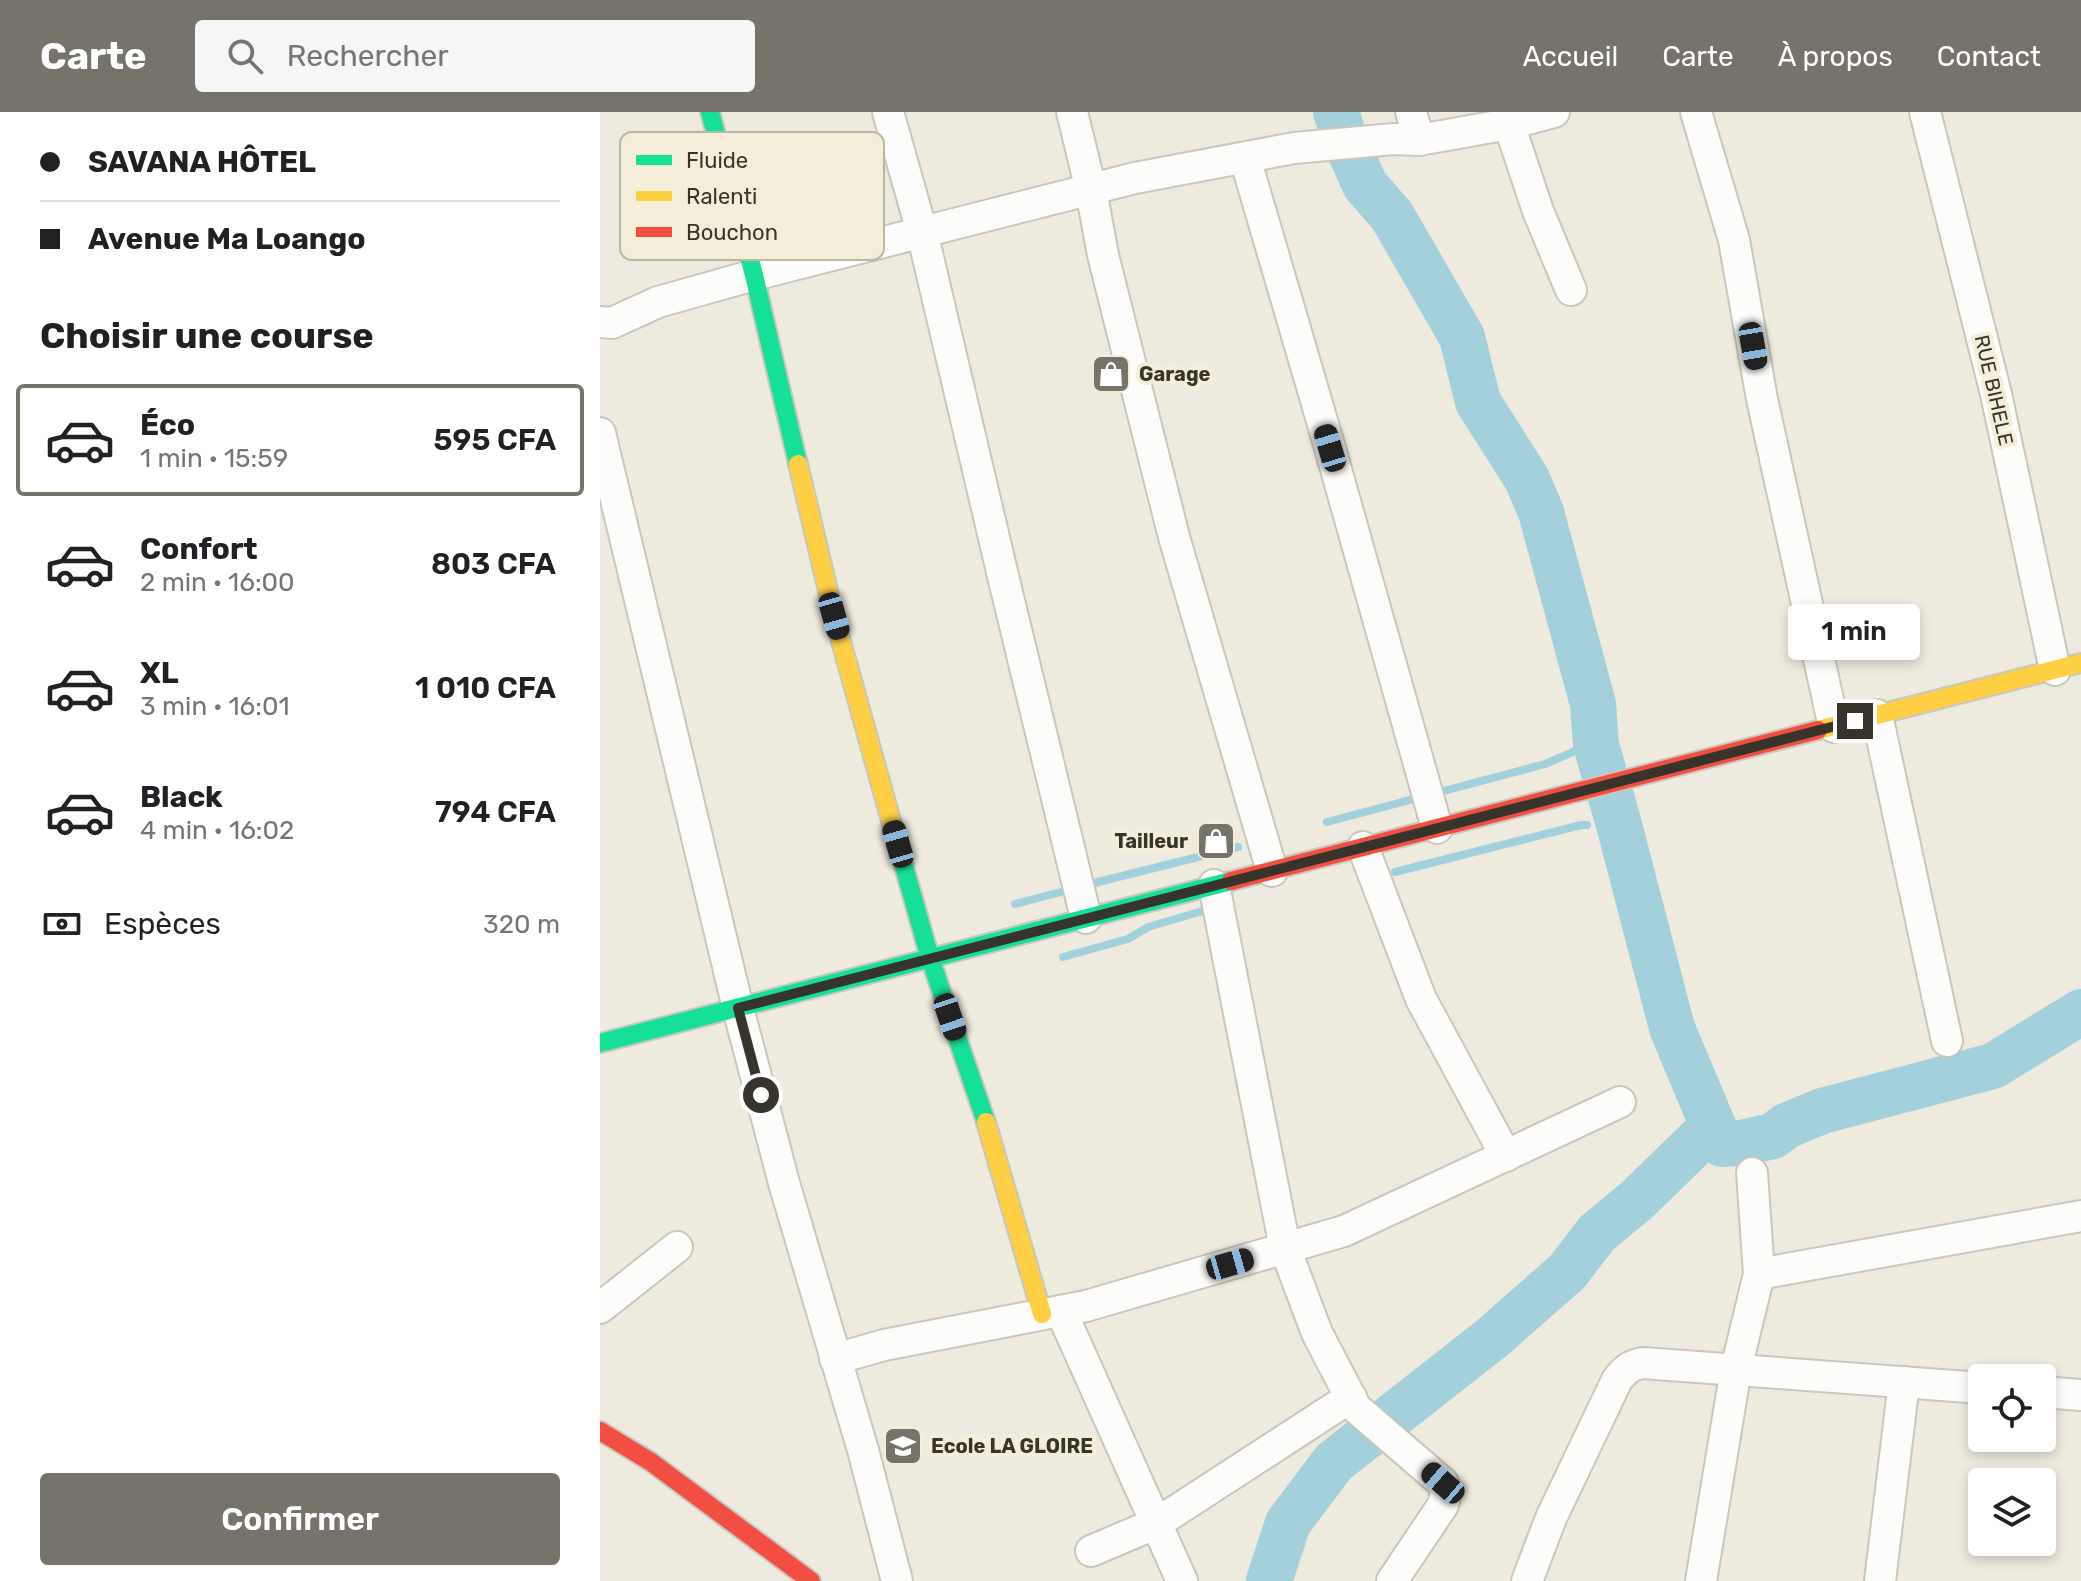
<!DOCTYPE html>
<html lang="fr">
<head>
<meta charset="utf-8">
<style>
  :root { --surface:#fff; --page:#f6f6f6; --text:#202124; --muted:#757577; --line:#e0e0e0; --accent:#76746a }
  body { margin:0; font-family:Rubik,sans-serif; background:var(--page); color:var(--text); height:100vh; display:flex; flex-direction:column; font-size:30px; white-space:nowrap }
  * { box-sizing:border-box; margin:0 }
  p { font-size:26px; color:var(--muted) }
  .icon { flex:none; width:44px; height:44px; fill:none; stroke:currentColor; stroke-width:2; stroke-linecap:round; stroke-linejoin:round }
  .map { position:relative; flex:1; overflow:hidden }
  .details { display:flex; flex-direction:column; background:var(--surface); width:600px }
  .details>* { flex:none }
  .banner { display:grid; align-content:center; height:176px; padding:0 40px; background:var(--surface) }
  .controls { position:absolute; left:1368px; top:1252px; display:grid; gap:16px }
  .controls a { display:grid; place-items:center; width:88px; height:88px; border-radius:8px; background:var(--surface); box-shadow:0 4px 12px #0003; font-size:40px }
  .end { position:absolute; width:36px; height:36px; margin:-18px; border:10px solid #36342b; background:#fff; box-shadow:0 0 0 4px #fff }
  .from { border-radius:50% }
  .bubble { position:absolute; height:56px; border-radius:8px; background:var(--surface); box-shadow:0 4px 12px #0003; font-size:26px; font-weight:600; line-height:56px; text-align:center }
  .car { position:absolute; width:24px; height:48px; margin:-24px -12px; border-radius:10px; box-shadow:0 0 6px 2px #0007; background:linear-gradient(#222 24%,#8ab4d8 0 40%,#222 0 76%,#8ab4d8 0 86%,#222 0) }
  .banner b { display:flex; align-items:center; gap:28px; height:76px; font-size:30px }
  .banner b+b { border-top:2px solid var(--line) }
  .banner i { width:20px; height:20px; background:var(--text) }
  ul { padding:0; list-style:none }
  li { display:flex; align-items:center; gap:24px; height:112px; margin:0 16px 12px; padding:0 24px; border:4px solid transparent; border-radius:8px }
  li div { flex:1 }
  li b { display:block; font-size:30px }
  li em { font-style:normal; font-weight:600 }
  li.current { border-color:var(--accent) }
  li>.icon { width:72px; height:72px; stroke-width:1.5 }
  h2 { padding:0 40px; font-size:36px; line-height:96px }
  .pay { display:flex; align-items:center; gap:20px; height:88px; padding:0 40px; font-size:30px }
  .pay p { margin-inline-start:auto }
  .action { display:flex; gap:16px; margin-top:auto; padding:16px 40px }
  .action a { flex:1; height:92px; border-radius:8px; background:var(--accent); color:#fff; font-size:32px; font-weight:600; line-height:92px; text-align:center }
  header { display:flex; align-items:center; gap:48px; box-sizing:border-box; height:112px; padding:0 40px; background:var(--accent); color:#fff }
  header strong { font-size:38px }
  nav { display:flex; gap:44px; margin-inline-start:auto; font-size:28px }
  .search { width:560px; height:72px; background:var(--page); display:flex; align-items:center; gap:20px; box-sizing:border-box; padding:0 28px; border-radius:8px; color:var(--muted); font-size:30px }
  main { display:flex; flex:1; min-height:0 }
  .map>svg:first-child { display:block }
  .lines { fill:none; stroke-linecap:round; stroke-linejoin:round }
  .stream { stroke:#a2d1dd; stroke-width:8 }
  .river { stroke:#a2d1dd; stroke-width:46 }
  .street-casing { stroke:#c9c7bd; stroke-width:34 }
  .fast-casing { stroke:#c9c7bd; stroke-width:22 }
  .slow-casing { stroke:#c9c7bd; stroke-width:22 }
  .jam-casing { stroke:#c9c7bd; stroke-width:22 }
  .street { stroke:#fcfcfa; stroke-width:30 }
  .fast { stroke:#16e098; stroke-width:18 }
  .slow { stroke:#ffcf43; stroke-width:18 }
  .jam { stroke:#f24e42; stroke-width:18 }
  .route { stroke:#36342b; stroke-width:10 }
  .labels { text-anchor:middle; stroke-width:8; stroke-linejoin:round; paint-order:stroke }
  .poi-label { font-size:20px; font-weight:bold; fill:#36342b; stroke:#f4eed8; text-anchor:start }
  .street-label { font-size:20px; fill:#36342b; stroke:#f4eed8 }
  .key { fill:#f4eed8; stroke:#bbb6a4; stroke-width:2 }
  .key-label { font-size:22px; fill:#36342b }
</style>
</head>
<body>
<header>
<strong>Carte</strong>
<div class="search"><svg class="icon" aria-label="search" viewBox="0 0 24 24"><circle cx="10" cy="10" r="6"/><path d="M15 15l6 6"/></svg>Rechercher</div>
<nav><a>Accueil</a><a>Carte</a><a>À propos</a><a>Contact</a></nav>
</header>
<main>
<section class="details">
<div class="banner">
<b><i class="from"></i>SAVANA HÔTEL</b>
<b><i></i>Avenue Ma Loango</b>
</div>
<h2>Choisir une course</h2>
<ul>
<li class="current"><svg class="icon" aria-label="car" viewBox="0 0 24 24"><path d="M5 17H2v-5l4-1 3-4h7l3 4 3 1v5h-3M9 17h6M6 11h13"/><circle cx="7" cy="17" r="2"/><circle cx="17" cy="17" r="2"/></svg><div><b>Éco</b><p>1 min · 15:59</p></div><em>595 CFA</em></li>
<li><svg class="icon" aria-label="car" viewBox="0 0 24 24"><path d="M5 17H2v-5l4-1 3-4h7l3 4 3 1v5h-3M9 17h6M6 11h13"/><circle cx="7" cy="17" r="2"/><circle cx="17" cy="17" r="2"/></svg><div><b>Confort</b><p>2 min · 16:00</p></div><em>803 CFA</em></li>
<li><svg class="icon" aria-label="car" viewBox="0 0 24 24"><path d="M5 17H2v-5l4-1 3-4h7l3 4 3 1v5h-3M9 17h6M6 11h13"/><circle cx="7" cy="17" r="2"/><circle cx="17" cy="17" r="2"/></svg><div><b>XL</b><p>3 min · 16:01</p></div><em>1 010 CFA</em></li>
<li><svg class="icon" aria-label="car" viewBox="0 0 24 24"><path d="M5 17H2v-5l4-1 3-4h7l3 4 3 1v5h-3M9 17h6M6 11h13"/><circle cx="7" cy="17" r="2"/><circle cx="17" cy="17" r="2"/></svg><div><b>Black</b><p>4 min · 16:02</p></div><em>794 CFA</em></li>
</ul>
<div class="pay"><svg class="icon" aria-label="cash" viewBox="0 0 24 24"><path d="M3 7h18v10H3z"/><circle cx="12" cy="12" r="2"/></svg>Espèces<p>320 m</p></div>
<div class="action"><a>Confirmer</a></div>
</section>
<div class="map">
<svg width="1481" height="1469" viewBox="0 0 1481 1469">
  <rect width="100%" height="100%" fill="#eeeade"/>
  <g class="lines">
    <g class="stream">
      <path d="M 727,710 L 945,652 L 987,634"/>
      <path d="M 795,760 L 981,713 L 987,713"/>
      <path d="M 486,773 L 638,735"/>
      <path d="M 415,792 L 473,777"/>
      <path d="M 463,845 L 528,827 L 548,815 L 613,796"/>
    </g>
    <g class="river">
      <path d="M 736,0 L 745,28 L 765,73 L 792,104 L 862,225 L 878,290 L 927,367 L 941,400 L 993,592 L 996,633 L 1018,709 L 1072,916 L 1113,1014"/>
      <path d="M 669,1469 L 688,1411 L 734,1350 L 892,1226 L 967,1160 L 997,1121 L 1037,1088 L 1113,1014 L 1122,1032 L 1141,1031 L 1173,1024 L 1186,1014 L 1222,999 L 1393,954 L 1481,900"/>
    </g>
    <g class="street-casing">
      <g id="street">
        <path d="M 288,0 L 322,120 L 403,464 L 486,806"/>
        <path d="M 472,0 L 491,78 L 503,143 L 574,425 L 672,759"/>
        <path d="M 811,0 L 819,28"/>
        <path d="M 1096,0 L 1134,128 L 1162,287 L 1234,615"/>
        <path d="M 1325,0 L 1396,282 L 1455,558"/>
        <path d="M 909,12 L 938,99 L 971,178"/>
        <path d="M 645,46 L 730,336 L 837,716"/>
        <path d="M 0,210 L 12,211 L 58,190 L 154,163 L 535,66 L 694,36 L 794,27 L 819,28 L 909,12 L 954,0"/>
        <path d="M 0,321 L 138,896 L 184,1071 L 263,1338 L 297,1469"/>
        <path d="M 1277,603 L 1347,929"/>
        <path d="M 763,735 L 821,887 L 906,1044"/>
        <path d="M 614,773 L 685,1136 L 717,1221 L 756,1296 L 843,1371 L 846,1381 L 843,1393 L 792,1469"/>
        <path d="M 1159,1162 L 1481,1104"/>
        <path d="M 0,1196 L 77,1135"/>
        <path d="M 461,1199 L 582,1469"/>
        <path d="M 235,1247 L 284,1233 L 486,1194 L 744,1119 L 1020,990"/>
        <path d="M 1442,1280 L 1481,1283"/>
        <path d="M 491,1439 L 557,1411 L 751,1285"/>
        <path d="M 927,1469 L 951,1406 L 1017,1268 C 1025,1258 1030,1253 1043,1251 L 1382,1276"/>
        <path d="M 1101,1469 L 1136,1257 L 1159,1162 L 1152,1061"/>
        <path d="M 1280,1469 L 1304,1270"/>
      </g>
    </g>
    <g class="fast-casing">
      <g id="fast">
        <path d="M 110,0 L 154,163 L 198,352"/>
        <path d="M 295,723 L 330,846 L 386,1010"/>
        <path d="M 0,931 L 631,769"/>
      </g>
    </g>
    <g class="slow-casing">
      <g id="slow">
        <path d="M 198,352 L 234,504 L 295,723"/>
        <path d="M 1218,618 L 1481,551"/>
        <path d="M 386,1010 L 442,1202"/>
      </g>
    </g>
    <g class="jam-casing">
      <g id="jam">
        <path d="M 631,769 L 1218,618"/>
        <path d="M 0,1319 L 51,1350 L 211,1469"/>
      </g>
    </g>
    <use href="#street" class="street"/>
    <use href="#fast" class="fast"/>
    <use href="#slow" class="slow"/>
    <use href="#jam" class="jam"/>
  </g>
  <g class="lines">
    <path class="route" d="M 161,983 L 138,896 L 1255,609"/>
  </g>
  <defs>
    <g id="shop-square" transform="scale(2)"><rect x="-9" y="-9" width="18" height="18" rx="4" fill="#76746a" stroke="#f4eed8"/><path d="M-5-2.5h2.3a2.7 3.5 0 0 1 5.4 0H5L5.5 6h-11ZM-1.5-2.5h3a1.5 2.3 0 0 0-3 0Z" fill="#fff"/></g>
    <g id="school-square" transform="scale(2)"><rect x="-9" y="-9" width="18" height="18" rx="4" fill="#76746a" stroke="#f4eed8"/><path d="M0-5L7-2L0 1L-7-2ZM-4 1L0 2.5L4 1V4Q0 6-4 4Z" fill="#fff"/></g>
  </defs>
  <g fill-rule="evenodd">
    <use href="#shop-square" x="511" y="262"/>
    <use href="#shop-square" x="616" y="729"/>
    <use href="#school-square" x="303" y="1334"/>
  </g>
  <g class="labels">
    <g class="poi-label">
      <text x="539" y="269">Garage</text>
      <text x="588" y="736" text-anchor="end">Tailleur</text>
      <text x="331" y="1341">Ecole LA GLOIRE</text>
    </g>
    <g class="street-label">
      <text transform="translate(1394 278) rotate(77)" y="7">RUE BIHELE</text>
    </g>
  </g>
  <rect x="20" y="20" width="264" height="128" rx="12" class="key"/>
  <rect x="36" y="43" width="36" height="10" fill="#16e098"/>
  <rect x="36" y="79" width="36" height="10" fill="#ffcf43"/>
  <rect x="36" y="115" width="36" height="10" fill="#f24e42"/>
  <g class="key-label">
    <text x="86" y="56">Fluide</text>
    <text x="86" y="92">Ralenti</text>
    <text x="86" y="128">Bouchon</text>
  </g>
</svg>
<div class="controls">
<a><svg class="icon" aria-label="locate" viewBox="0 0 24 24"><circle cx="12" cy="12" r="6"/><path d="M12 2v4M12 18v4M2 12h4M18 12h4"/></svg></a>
<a><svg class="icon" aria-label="layers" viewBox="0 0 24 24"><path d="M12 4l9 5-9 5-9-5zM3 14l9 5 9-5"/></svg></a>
</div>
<i class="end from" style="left:161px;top:983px"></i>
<i class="end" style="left:1255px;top:609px"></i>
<div class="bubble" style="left:1188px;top:492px;width:132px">1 min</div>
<i class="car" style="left:1153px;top:234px;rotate:170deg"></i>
<i class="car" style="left:730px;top:336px;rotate:343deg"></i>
<i class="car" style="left:234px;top:504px;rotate:164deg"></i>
<i class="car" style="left:298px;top:732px;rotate:344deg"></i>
<i class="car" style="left:350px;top:905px;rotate:161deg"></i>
<i class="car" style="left:630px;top:1152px;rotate:74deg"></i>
<i class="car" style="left:843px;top:1371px;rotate:311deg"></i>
</div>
</main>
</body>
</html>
